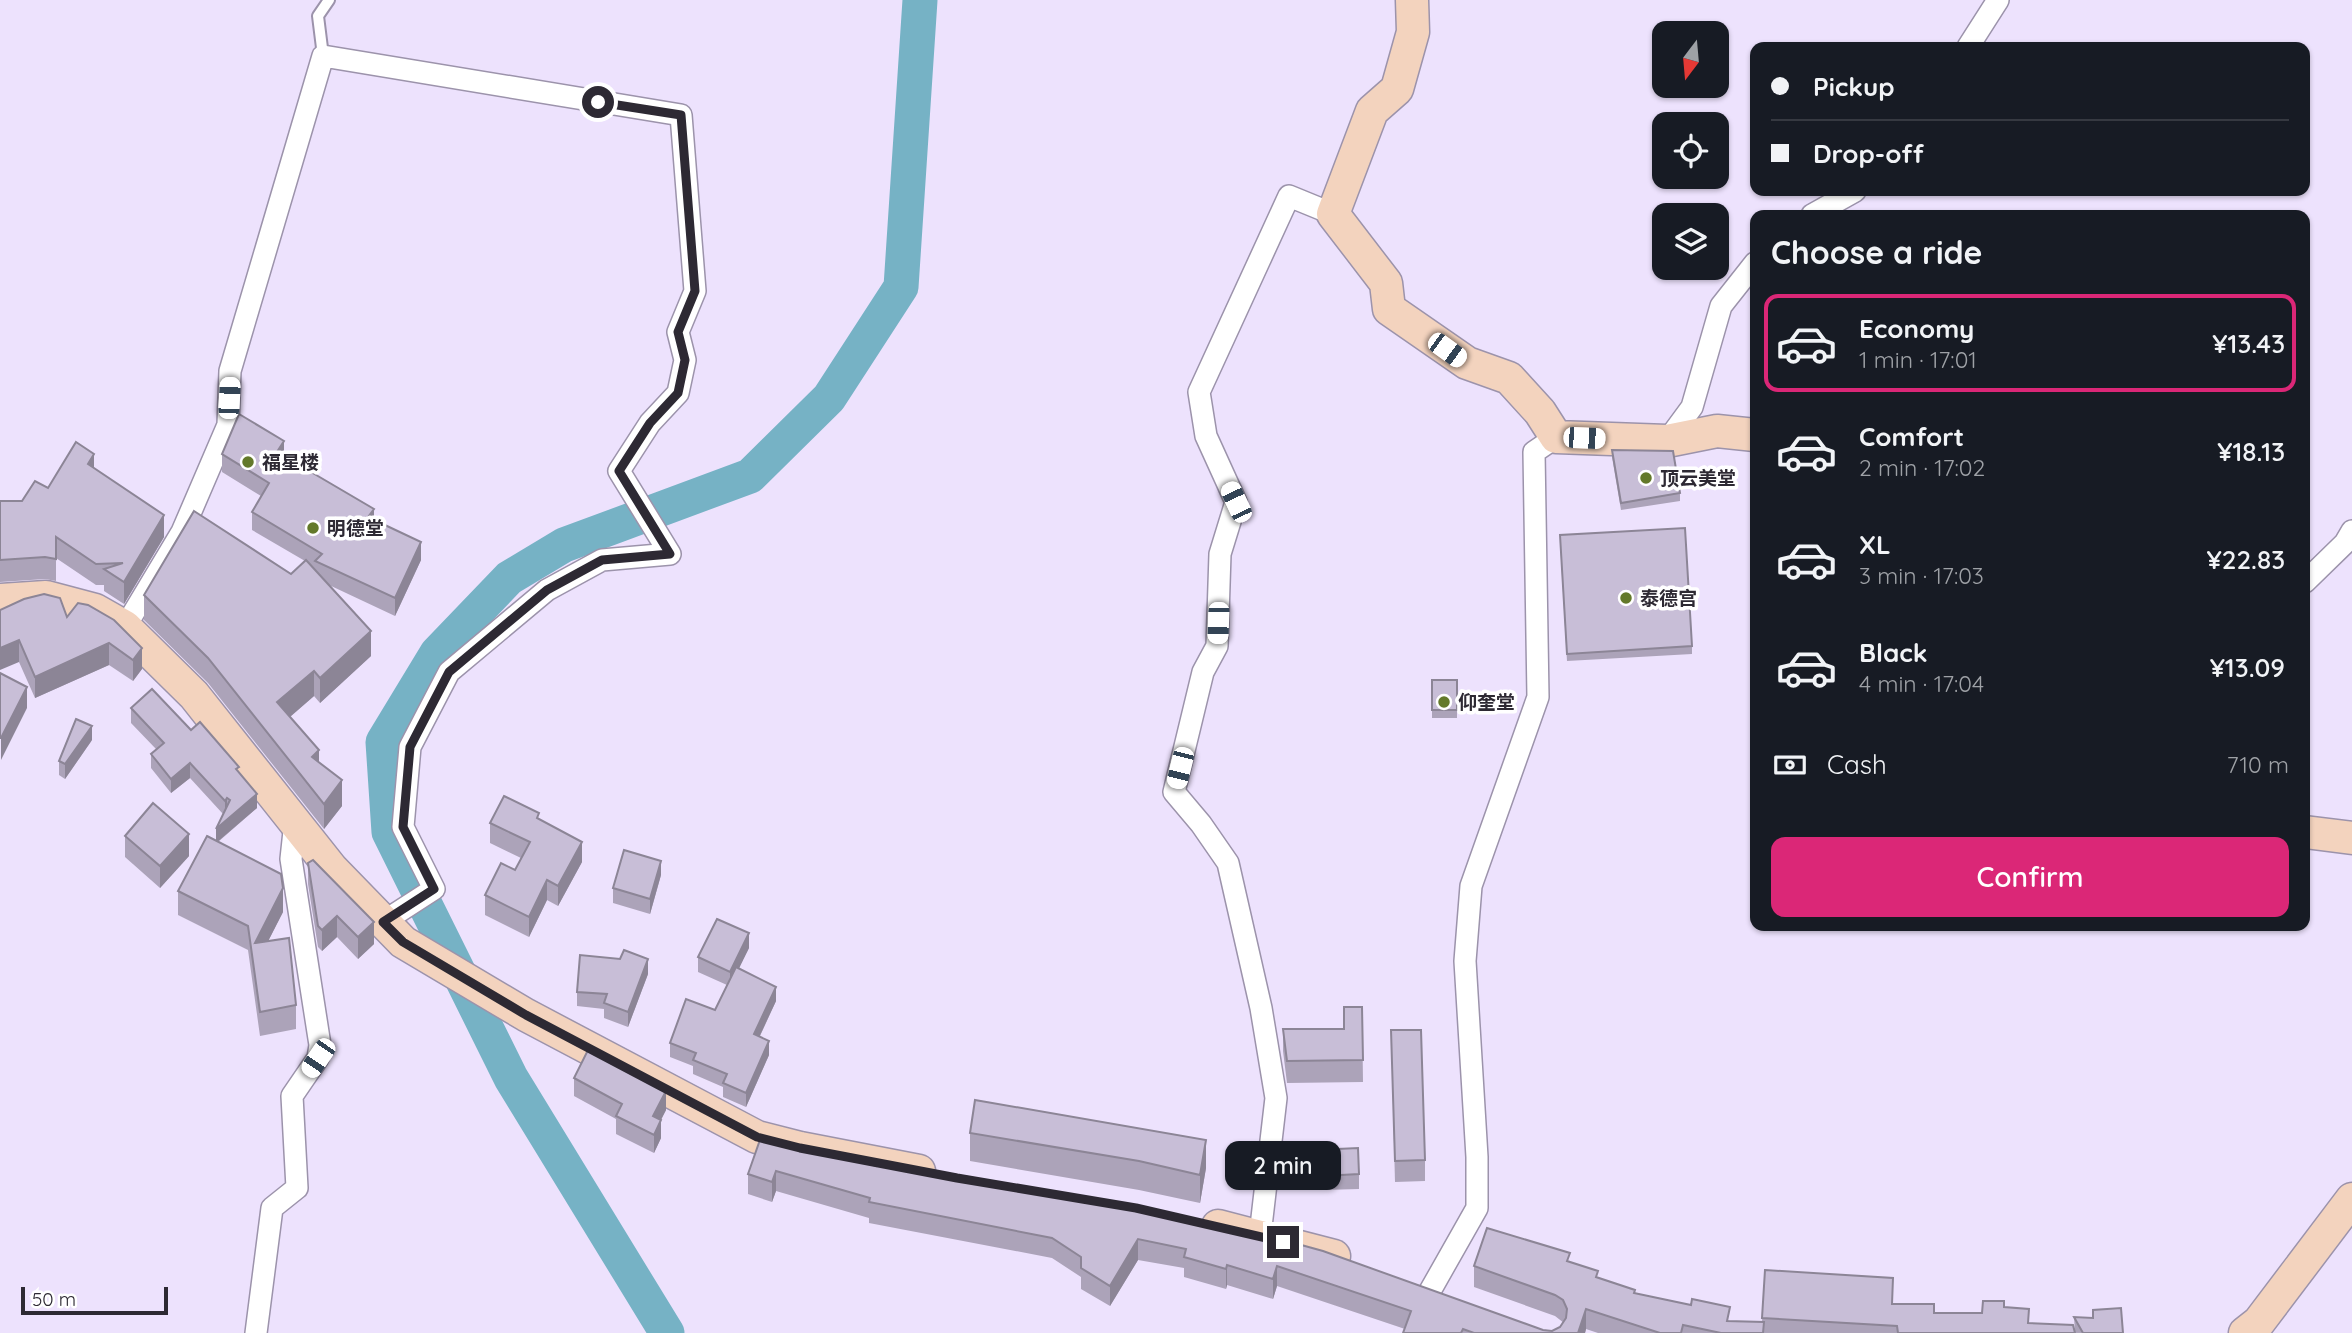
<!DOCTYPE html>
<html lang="en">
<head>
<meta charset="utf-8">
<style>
  :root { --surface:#171b24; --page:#20242c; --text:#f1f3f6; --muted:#9ea1a6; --line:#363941; --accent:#db2777 }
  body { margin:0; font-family:Quicksand,"Noto Sans SC",sans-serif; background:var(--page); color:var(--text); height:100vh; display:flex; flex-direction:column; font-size:26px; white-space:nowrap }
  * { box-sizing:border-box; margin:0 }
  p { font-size:23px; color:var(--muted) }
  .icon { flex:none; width:38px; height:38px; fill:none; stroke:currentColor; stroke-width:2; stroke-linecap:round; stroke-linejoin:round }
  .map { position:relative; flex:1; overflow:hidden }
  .panel { position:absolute; left:1750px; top:210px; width:560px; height:721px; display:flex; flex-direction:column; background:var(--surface); border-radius:14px; box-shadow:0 2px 5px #0004 }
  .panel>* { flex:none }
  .guide { position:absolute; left:1750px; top:42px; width:560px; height:154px; border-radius:14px; box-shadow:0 2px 5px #0004; display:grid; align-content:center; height:154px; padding:0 21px; background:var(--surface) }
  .needle { width:46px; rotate:196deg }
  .tools { position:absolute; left:1652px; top:21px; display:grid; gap:14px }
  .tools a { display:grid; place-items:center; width:77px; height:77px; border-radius:14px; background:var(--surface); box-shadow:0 2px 5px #0004; font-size:35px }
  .scale { position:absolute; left:21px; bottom:18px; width:147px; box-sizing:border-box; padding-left:7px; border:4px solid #2d2933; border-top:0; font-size:19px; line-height:24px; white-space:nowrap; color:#2d2933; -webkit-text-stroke:5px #fff; paint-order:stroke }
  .end { position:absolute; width:32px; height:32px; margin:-16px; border:9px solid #2d2933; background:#fff; box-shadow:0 0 0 4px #fff }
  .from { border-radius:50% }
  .bubble { position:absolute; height:49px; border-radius:14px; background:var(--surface); box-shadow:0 2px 5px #0004; font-size:23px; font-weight:600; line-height:49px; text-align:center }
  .car { position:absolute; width:21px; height:42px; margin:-21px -10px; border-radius:9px; box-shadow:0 0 5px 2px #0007; background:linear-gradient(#fff 24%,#345 0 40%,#fff 0 76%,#345 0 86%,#fff 0) }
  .guide b { display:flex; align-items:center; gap:24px; height:66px; font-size:26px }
  .guide b+b { border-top:2px solid var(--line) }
  .guide i { width:18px; height:18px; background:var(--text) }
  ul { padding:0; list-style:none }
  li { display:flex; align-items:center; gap:21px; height:98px; margin:0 14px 10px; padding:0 7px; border:4px solid transparent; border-radius:14px }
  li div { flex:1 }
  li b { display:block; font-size:26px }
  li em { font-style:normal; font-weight:600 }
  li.selected { border-color:var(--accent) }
  li>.icon { width:63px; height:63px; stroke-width:1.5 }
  h2 { padding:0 21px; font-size:32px; line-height:84px }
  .pay { display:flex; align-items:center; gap:18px; height:77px; padding:0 21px; font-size:26px }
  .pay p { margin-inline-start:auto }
  .action { display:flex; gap:14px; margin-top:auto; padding:14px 21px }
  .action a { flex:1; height:80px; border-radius:14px; background:var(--accent); color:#fff; font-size:28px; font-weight:600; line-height:80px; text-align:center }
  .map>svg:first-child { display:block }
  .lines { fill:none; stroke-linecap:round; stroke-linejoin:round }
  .river { stroke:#76b2c5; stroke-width:35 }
  .lane-casing { stroke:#9c93ab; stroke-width:14 }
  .street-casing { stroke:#9c93ab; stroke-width:24 }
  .secondary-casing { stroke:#9c93ab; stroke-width:35 }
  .lane { stroke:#fff; stroke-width:10 }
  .street { stroke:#fff; stroke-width:21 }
  .secondary { stroke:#f3d3be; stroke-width:32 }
  .wall { fill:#aca3b9 }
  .shaded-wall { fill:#8c8596 }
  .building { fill:#c8bed7; stroke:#8c8596; stroke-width:2 }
  .route { stroke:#2d2933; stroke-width:9 }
  .poi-dot { fill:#63792a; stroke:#fff; stroke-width:2.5 }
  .labels { text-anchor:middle; stroke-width:7; stroke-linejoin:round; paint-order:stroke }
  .poi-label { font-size:19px; font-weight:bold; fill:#2d2933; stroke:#fff; text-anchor:start }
</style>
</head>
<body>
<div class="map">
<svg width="2352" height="1333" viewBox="0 0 2352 1333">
  <rect width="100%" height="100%" fill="#ede2fd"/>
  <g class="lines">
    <path class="river" d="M 667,1333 L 511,1078 L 389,832 L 383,742 L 437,653 L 509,578 L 564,545 L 750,476 L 829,398 L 901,287 L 920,0"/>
    <g class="lane-casing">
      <path id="lane" d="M 323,56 L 318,16 L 329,0"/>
    </g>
    <g class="street-casing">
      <g id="street">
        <path d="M 1968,47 L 1998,0"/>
        <path d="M 1812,215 L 1855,191"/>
        <path d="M 1667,441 L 1692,407 L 1721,306 L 1755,263"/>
        <path d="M 2305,582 L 2345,543 L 2352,531"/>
        <path d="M 125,627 L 182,532 L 228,425 L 230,371 L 323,56 L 681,115 L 695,291 L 678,332 L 685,360 L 678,393 L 650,423 L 619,471 L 670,554 L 602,560 L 547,590 L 449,672 L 410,747 L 403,827 L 434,889 L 383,922"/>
        <path d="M 1260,1235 L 1276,1098 L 1261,1008 L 1228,863 L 1201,824 L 1174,792 L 1203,672 L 1217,646 L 1220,554 L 1236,502 L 1206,436 L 1199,392 L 1289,196 L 1333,214"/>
        <path d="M 1430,1291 L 1477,1208 L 1477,1157 L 1465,961 L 1471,886 L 1538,697 L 1534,452 L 1556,437"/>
        <path d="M 256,1333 L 272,1208 L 297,1188 L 292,1096 L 318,1058 L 320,1045 L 291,859 L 295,822"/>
      </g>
    </g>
    <g class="secondary-casing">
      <g id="secondary">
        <path d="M 1412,0 L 1413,32 L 1397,89 L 1372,111 L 1333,214 L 1386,283 L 1389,309 L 1467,363 L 1509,378 L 1540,412 L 1556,437 L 1667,441 L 1717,431 L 1755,435"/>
        <path d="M 0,600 L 46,597 L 95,610 L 125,627 L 194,695 L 332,869 L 403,942 L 526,1015 L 757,1137 L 800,1148 L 919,1171"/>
        <path d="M 2305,832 L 2352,838"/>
        <path d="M 1218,1226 L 1334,1256"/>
        <path d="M 2245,1333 L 2259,1322 L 2352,1199"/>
      </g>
    </g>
    <use href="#lane" class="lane"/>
    <use href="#street" class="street"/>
    <use href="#secondary" class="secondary"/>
  </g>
  <g class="wall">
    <path d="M 1612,450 L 1680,493 L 1680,501 L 1621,510 L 1612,457 Z"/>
    <path d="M 222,454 L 284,456 L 374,520 L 421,560 L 395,616 L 329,585 L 371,656 L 320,703 L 314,696 L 290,717 L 319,762 L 342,806 L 324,829 L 208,683 L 144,620 L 144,595 L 291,574 L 305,561 L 252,530 L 252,512 L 261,496 L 222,472 Z"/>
    <path d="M 94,468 L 164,537 L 124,604 L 104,591 L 104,585 L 96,585 L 56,558 L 56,581 L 45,579 L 0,582 L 0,501 L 22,501 Z"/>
    <path d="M 1560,542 L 1692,646 L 1692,654 L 1567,661 Z"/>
    <path d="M 88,605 L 142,669 L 133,681 L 109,665 L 35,698 L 19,662 L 0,610 L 67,617 Z"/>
    <rect x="1432" y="680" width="25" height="38"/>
    <path d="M 131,708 L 191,730 L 239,772 L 257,808 L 218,842 L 283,912 L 268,941 L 296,1005 L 296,1029 L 260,1036 L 248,950 L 178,915 L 178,891 L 216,841 L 223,814 L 190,778 L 171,793 L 151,768 L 151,754 L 156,749 L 131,723 Z"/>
    <path d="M 92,740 L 65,779 L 59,775 L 59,761 Z"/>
    <path d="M 539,819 L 582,862 L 558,906 L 547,900 L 529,937 L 485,915 L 485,895 L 515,870 L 521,858 L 490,843 L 490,823 Z"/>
    <path d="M 125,836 L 189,856 L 160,888 L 125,857 Z"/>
    <path d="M 308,863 L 374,944 L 358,959 L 337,937 L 322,951 L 318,947 L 308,884 Z"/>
    <path d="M 661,875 L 650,914 L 613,903 L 613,888 Z"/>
    <path d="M 749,948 L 738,969 L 776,1001 L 760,1036 L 769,1055 L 746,1107 L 723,1097 L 723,1087 L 693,1074 L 693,1066 L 670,1057 L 670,1043 L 715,1010 L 727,985 L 698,972 L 698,957 Z"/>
    <path d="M 648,974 L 628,1027 L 604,1018 L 604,1009 L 577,1006 L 577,992 Z"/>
    <path d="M 1362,1007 L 1363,1082 L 1287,1083 L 1283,1051 L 1283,1029 L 1344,1029 Z"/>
    <path d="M 1391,1030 L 1425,1160 L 1425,1181 L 1395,1182 Z"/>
    <path d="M 574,1078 L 666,1110 L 661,1120 L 661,1138 L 654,1153 L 616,1134 L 616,1119 L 574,1096 Z"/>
    <path d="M 970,1133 L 1206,1168 L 1200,1203 L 1139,1190 L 970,1161 Z"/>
    <path d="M 761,1137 L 876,1166 L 1543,1330 L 1552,1331 L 1560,1327 L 1564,1323 L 1555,1316 L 1474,1287 L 1474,1266 L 1570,1262 L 1598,1278 L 1635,1293 L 1730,1321 L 1762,1322 L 1765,1270 L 1893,1304 L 1934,1313 L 1982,1313 L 2004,1307 L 2029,1323 L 2075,1333 L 1598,1333 L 1586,1329 L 1585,1333 L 1403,1333 L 1405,1329 L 1277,1286 L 1273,1299 L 1227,1285 L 1226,1289 L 1184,1277 L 1184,1268 L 1138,1260 L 1110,1306 L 1081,1289 L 1081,1277 L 1052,1258 L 869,1223 L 869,1218 L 776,1191 L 772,1202 L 748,1194 L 748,1174 Z"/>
    <path d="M 1294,1151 L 1359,1174 L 1359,1189 L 1323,1190 L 1323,1181 L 1295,1182 Z"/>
    <path d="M 2093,1310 L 2123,1333 L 2075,1333 L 2074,1317 L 2093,1318 Z"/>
  </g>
  <g class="shaded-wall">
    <path d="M 284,441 L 284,459 L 277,452 Z"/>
    <path d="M 94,454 L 94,475 L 88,464 Z"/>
    <path d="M 374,509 L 374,526 L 368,517 Z"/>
    <path d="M 164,515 L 164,537 L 124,604 L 124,582 Z"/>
    <path d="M 421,542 L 421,560 L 395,616 L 395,598 Z"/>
    <path d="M 371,631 L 371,656 L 320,703 L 320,678 Z"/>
    <path d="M 19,640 L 19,662 L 0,670 L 0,648 Z"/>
    <path d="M 109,643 L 109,665 L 35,698 L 35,677 Z"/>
    <path d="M 142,648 L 142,669 L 133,681 L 133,660 Z"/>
    <path d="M 314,671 L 314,696 L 277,728 L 277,702 Z"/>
    <path d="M 27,687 L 27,708 L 1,760 L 1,738 Z"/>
    <path d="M 92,726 L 92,740 L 65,779 L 65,764 Z"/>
    <path d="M 319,750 L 319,776 L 312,757 Z"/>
    <path d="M 190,763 L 190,778 L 171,793 L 171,779 Z"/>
    <path d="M 342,780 L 342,806 L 324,829 L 324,804 Z"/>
    <path d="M 257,794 L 257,808 L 216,843 L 216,829 Z"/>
    <path d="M 227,798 L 227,813 L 225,815 L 225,801 Z"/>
    <path d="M 189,834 L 189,856 L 160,888 L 160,866 Z"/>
    <path d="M 582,842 L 582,862 L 558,906 L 558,886 Z"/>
    <path d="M 661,861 L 661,875 L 650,914 L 650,899 Z"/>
    <path d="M 547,880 L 547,900 L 529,937 L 529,917 Z"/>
    <path d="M 283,888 L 283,912 L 255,967 L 255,943 Z"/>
    <path d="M 337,916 L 337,937 L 322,951 L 322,930 Z"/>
    <path d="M 374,922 L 374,944 L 358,959 L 358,937 Z"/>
    <path d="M 749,933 L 749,948 L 730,987 L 730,972 Z"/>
    <path d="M 648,959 L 648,974 L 628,1027 L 628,1012 Z"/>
    <path d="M 776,987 L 776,1001 L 754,1048 L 754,1034 Z"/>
    <path d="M 769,1041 L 769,1055 L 746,1107 L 746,1093 Z"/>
    <path d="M 666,1091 L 666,1110 L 653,1135 L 653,1116 Z"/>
    <path d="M 661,1120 L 661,1138 L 654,1153 L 654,1135 Z"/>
    <path d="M 1206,1140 L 1206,1168 L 1200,1203 L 1200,1175 Z"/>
    <path d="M 776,1171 L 776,1191 L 772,1202 L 772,1182 Z"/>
    <path d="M 1138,1239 L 1138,1260 L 1110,1306 L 1110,1286 Z"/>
    <path d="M 1227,1265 L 1227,1285 L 1226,1289 L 1226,1269 Z"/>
    <path d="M 1277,1266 L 1277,1286 L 1273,1299 L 1273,1279 Z"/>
    <path d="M 1586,1309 L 1586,1329 L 1585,1333 L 1578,1333 Z"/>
  </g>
  <g class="building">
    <path d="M 239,414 L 284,441 L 277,452 L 374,509 L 368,517 L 421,542 L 395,598 L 315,561 L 322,554 L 252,512 L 269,483 L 222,454 Z"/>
    <path d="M 76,442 L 94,454 L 88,464 L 164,515 L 124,582 L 104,569 L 123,563 L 96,564 L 56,537 L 56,559 L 45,557 L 0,560 L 0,501 L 22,501 L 35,481 L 48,488 Z"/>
    <path d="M 1612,450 L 1673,451 L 1680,493 L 1621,503 Z"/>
    <path d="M 194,511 L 291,574 L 306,560 L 371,631 L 320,678 L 314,671 L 277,702 L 319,750 L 312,757 L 342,780 L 324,804 L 208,658 L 144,595 Z"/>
    <path d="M 1685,528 L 1692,646 L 1567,654 L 1560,535 Z"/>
    <path d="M 44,594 L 60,598 L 67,617 L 78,603 L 88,605 L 114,620 L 142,648 L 133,660 L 109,643 L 35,677 L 19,640 L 0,648 L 0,610 L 24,599 Z"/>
    <path d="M 0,673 L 27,687 L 1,738 L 0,738 Z"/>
    <rect x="1432" y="680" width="25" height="30"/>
    <path d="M 152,689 L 191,730 L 200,722 L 239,767 L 236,769 L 257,794 L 216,829 L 230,800 L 227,798 L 225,801 L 190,763 L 171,779 L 151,754 L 164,743 L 131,708 Z"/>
    <path d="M 76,719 L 92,726 L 65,764 L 59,761 Z"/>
    <path d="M 504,796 L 539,813 L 537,818 L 582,842 L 558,886 L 547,880 L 529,917 L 485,895 L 501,863 L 515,870 L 530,842 L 490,823 Z"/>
    <path d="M 153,803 L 189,834 L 160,866 L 125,836 Z"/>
    <path d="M 207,836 L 281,874 L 283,888 L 255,943 L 289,938 L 296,1005 L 260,1012 L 248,926 L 178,891 Z"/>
    <path d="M 624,850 L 661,861 L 650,899 L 613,888 Z"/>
    <path d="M 313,860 L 374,922 L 358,937 L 337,916 L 322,930 L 318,926 L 308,863 Z"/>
    <path d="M 717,919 L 749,933 L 730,972 L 698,957 Z"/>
    <path d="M 624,950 L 648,959 L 628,1012 L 604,1003 L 607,994 L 577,992 L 580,955 L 620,959 Z"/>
    <path d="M 736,967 L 776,987 L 754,1034 L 769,1041 L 746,1093 L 723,1083 L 727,1074 L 693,1060 L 696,1053 L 670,1043 L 686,999 L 715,1010 Z"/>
    <path d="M 1344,1007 L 1362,1007 L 1363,1060 L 1287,1061 L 1283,1029 L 1344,1029 Z"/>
    <path d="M 1391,1030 L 1421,1030 L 1425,1160 L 1395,1161 Z"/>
    <path d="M 588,1050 L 666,1091 L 653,1116 L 661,1120 L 654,1135 L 616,1116 L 622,1104 L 574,1078 Z"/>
    <path d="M 975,1100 L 1206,1140 L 1200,1175 L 1139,1161 L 970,1133 Z"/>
    <path d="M 761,1137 L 825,1151 L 876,1166 L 877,1161 L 1133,1206 L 1234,1228 L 1293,1245 L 1294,1243 L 1323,1251 L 1543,1330 L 1552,1331 L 1560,1327 L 1566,1318 L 1567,1309 L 1563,1300 L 1555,1295 L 1474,1266 L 1487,1228 L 1570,1253 L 1567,1261 L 1598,1271 L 1596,1277 L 1635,1290 L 1634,1293 L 1691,1305 L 1692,1299 L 1730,1307 L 1727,1321 L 1764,1322 L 1763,1333 L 1721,1333 L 1683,1325 L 1681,1333 L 1660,1333 L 1586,1309 L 1578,1333 L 1474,1333 L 1463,1329 L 1461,1333 L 1403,1333 L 1411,1311 L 1277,1266 L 1273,1279 L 1227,1265 L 1226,1269 L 1184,1257 L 1186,1249 L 1138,1239 L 1110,1286 L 1081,1268 L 1081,1257 L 1052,1238 L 869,1202 L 870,1198 L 776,1171 L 772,1182 L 748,1174 Z"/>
    <path d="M 1358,1148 L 1359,1174 L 1323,1176 L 1323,1166 L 1295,1167 L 1294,1151 Z"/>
    <path d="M 1765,1270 L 1893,1278 L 1892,1304 L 1934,1304 L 1934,1313 L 1982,1313 L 1983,1301 L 2004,1301 L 2004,1307 L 2029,1309 L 2028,1323 L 2073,1325 L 2075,1333 L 1898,1333 L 1897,1326 L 1762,1318 Z"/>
    <path d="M 2121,1308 L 2123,1333 L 2083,1333 L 2074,1317 L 2093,1318 L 2093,1310 Z"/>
  </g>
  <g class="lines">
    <path class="route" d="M 598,102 L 681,115 L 695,291 L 678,332 L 685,360 L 678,393 L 650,423 L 619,471 L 670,554 L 602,560 L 547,590 L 449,672 L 410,747 L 403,827 L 434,889 L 383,922 L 403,942 L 526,1015 L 757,1137 L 800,1148 L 957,1178 L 1136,1208 L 1283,1242"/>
  </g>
  <g class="poi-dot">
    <circle cx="248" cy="462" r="7"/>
    <circle cx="1646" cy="478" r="7"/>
    <circle cx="313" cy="528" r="7"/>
    <circle cx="1626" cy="598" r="7"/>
    <circle cx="1444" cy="702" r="7"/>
  </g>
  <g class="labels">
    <g class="poi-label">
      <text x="262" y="469">福星楼</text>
      <text x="1660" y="485">顶云美堂</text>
      <text x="327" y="535">明德堂</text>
      <text x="1640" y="605">泰德宫</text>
      <text x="1458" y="709">仰奎堂</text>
    </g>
  </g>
</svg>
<div class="tools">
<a><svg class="needle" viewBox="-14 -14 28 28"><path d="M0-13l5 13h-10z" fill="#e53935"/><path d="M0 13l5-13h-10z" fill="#9ea1a6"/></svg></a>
<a><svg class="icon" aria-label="locate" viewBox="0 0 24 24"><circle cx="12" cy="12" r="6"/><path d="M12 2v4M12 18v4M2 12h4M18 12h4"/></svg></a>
<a><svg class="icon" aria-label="layers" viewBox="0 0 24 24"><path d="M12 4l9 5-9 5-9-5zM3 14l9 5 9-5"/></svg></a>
</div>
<div class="scale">50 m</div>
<i class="end from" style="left:598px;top:102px"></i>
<i class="end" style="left:1283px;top:1242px"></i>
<div class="bubble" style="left:1225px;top:1141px;width:116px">2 min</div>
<i class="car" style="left:1447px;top:350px;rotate:126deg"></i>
<i class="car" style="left:229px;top:398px;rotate:3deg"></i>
<i class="car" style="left:1584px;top:438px;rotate:92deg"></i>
<i class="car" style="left:1236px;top:502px;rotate:335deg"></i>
<i class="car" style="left:1218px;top:623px;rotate:182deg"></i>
<i class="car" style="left:1180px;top:768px;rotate:194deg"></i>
<i class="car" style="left:318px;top:1058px;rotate:214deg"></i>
<div class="guide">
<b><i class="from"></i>Pickup</b>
<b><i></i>Drop-off</b>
</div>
<section class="panel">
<h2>Choose a ride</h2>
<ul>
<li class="selected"><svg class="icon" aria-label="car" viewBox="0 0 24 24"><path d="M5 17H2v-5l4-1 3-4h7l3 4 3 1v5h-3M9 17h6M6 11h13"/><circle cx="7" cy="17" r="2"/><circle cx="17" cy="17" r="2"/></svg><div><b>Economy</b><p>1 min · 17:01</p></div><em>¥13.43</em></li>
<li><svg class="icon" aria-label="car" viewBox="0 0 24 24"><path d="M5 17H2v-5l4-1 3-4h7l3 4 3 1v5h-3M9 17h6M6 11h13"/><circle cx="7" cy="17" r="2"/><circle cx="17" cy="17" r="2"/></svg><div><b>Comfort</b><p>2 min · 17:02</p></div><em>¥18.13</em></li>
<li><svg class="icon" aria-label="car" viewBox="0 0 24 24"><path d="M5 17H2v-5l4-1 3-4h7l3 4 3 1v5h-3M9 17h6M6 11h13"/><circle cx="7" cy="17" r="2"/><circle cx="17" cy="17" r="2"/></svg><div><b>XL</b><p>3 min · 17:03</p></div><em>¥22.83</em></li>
<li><svg class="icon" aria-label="car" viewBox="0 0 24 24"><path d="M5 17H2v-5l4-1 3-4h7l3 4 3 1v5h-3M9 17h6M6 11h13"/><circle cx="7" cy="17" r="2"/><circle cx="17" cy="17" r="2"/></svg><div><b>Black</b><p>4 min · 17:04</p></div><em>¥13.09</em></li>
</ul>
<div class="pay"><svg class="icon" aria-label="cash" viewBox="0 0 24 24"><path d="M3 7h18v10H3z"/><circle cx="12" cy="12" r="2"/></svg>Cash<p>710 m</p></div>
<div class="action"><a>Confirm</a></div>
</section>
</div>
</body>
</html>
